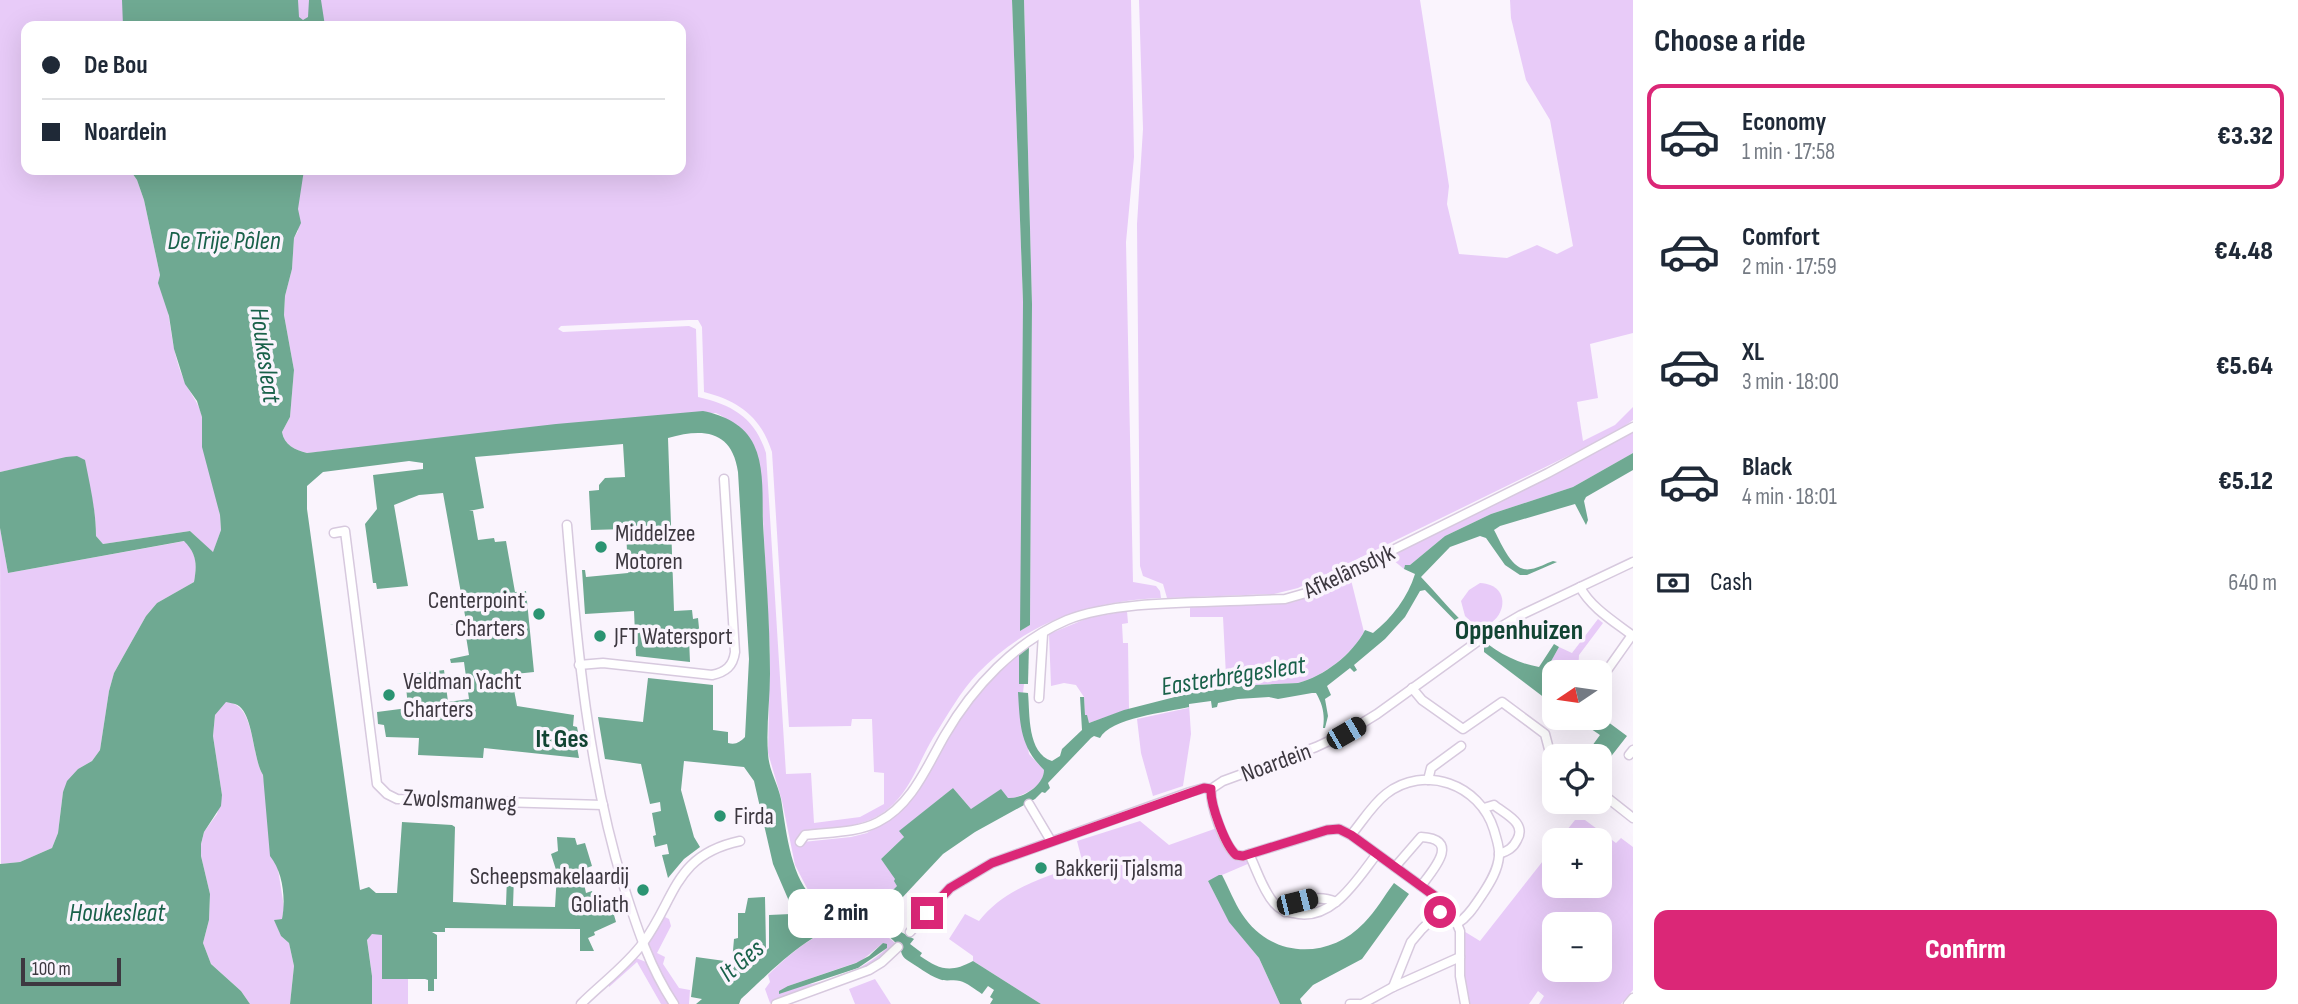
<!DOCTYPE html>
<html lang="en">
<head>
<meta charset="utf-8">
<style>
  :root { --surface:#fff; --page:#f2f2f3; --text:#1f2937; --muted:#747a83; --line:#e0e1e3; --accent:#db2777 }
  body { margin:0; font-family:"Sofia Sans Condensed",sans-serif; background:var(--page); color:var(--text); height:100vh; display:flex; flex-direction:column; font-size:26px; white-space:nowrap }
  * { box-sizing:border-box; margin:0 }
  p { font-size:23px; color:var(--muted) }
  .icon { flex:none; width:38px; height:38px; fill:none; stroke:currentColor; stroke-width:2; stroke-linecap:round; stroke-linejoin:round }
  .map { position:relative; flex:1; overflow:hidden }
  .details { display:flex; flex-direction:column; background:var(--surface); width:665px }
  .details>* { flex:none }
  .banner { position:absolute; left:21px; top:21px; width:665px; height:154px; border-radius:14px; box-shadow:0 7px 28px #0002; display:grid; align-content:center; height:154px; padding:0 21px; background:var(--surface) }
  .needle { width:46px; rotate:257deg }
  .buttons { position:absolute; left:1542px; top:660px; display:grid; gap:14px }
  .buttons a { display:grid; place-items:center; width:70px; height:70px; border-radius:14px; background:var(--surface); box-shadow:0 7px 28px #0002; font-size:35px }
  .scale { position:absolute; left:21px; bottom:18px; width:100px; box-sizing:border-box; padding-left:7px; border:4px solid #3d3840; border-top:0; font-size:19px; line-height:24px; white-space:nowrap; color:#3d3840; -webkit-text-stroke:5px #faf4fd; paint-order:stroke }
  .end { position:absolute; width:32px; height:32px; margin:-16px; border:9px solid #db2777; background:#fff; box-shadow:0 0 0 4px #fff }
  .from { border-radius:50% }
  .bubble { position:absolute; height:49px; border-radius:14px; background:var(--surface); box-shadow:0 7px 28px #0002; font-size:23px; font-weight:800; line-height:49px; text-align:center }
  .car { position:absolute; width:21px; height:42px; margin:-21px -10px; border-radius:9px; box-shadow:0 0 5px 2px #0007; background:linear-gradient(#222 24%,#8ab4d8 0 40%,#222 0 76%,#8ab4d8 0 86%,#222 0) }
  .banner b { display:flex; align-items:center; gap:24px; height:66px; font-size:26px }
  .banner b+b { border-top:2px solid var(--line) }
  .banner i { width:18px; height:18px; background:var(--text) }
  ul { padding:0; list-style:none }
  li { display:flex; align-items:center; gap:21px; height:105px; margin:0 14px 10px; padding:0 7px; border:4px solid transparent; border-radius:14px }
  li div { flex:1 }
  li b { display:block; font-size:26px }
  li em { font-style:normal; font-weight:800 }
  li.on { border-color:var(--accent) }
  li>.icon { width:63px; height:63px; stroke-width:1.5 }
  h2 { padding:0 21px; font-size:32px; line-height:84px }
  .pay { display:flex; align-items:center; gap:18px; height:77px; padding:0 21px; font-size:26px }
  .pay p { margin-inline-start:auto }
  .button { display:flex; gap:14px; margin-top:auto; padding:14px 21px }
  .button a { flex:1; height:80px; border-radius:14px; background:var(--accent); color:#fff; font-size:28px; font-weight:800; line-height:80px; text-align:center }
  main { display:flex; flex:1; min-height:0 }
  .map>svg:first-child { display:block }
  .green { fill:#e8cbf8; fill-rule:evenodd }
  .water { fill:#6fa992 }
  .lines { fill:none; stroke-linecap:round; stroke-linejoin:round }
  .minor-casing { stroke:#d7c9de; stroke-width:11 }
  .minor { stroke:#fff; stroke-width:8 }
  .route { stroke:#db2777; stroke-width:9 }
  .poi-dot { fill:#2b9472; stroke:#faf4fd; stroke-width:2.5 }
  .labels { text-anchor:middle; stroke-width:7; stroke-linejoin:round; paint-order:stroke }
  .poi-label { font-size:24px; fill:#3d3840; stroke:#faf4fd; text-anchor:start }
  .street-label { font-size:24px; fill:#3d3840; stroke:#faf4fd }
  .water-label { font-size:26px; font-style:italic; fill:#19614a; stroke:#faf4fd }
  .neighbourhood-label { font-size:26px; font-weight:bold; fill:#124433; stroke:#faf4fd }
  .quarter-label { font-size:28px; font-weight:bold; fill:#124433; stroke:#faf4fd }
</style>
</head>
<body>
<main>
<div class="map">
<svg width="1633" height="1004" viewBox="0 0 1633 1004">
  <rect width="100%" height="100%" fill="#faf4fd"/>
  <g class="green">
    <path d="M 0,0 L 1012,0 L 1023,302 L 1021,630 L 1030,625 L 1032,304 L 1024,0 L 1131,0 L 1134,157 L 1126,242 L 1133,582 L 1156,586 L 1160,591 L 1161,598 C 1091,601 1028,621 978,673 C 960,692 947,716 933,738 C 918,763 911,790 888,809 C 864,829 830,828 801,831 L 803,842 L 851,837 L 867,833 L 899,813 L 919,791 L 942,746 L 980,687 L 1019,653 L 1019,683 L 1024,684 L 1023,693 L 1019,692 L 1029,754 L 1044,770 C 1045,797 991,803 971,809 L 953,788 L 900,831 L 904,837 L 881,859 L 896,879 L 897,886 L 883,901 L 862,905 L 845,903 L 832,905 L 816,899 L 810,894 L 795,865 L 782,801 L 768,753 L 770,652 L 761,481 C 757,450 745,427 716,413 L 307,453 C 295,450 284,445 282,432 L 290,417 L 294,370 L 284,315 L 285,296 L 292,269 L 294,238 L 298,231 L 298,200 L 304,170 L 681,170 L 681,26 L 26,26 L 26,170 L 130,170 L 137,180 L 144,200 L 160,275 C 157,289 167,302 169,317 C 172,338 175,360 184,380 C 189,392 197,400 201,413 C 210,444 214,483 220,515 L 221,530 L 213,553 L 190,531 L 103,544 L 96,536 C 96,508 89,482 77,456 L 0,472 ZM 689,320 L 698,320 L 702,327 L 704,392 C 739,401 761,417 772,452 L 789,727 L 851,726 L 852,719 L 872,719 L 874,772 L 884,773 L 884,804 L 860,817 L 814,823 L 811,773 L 786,774 L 766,453 C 755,418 733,405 698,397 L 696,329 L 689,326 L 563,332 L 558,329 L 561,326 Z"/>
    <path d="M 1139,0 L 1420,0 L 1449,186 L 1447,204 L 1459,254 L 1507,258 L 1537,245 L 1557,254 L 1573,246 L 1550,120 L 1526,80 L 1511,18 L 1510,0 L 1633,0 L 1633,333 L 1590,344 L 1598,398 L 1577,402 L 1583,441 L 1615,425 L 1633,407 L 1633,420 L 1613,434 L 1298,588 L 1274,594 L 1167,598 L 1163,584 L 1143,576 L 1140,566 L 1137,224 L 1143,129 Z"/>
    <path d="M 1633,429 L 1633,453 L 1573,487 L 1491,514 L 1445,536 L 1410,565 L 1405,565 L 1404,569 L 1388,556 Z"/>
    <path d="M 0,528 L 8,573 L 185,541 C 197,554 197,565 194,582 L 157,603 L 146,616 L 124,655 L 114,673 L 109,691 L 100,750 L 92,761 L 78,769 L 63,792 L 58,833 L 52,848 L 20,862 L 1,864 Z"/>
    <path d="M 1350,576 L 1364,632 C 1351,655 1324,676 1298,683 L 1214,687 L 1182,694 L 1181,685 L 1226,676 L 1223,617 L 1190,617 L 1190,607 L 1276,604 L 1294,602 Z"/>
    <path d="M 1480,583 C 1514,585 1506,624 1478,628 L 1465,616 L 1461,601 L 1469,590 Z"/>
    <path d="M 1127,611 L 1128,623 L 1122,624 L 1123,643 L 1128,643 L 1129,709 L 1089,723 L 1085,715 L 1084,697 L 1076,685 L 1064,683 L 1051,686 L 1049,634 L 1088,618 Z"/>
    <path d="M 1598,619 L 1603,623 L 1579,655 L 1578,672 L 1554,672 L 1554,682 L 1544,674 L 1559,647 L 1572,653 Z"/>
    <path d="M 225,702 C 256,702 250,754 263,775 L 284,907 L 282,919 L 275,920 L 281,936 L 289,943 L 294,966 L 290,1004 L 250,1004 L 241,991 L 211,964 L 203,943 L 209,920 L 210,894 L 201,856 L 201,844 L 204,832 L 217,814 L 222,795 L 213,736 L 215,715 Z"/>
    <path d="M 1189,704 L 1191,734 L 1183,786 L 1153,796 L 1141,753 L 1137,719 L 1188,708 Z"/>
    <path d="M 1575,820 L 1585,820 L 1616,843 L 1621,838 L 1633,847 L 1633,990 L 1621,1004 L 1539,1004 L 1544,996 L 1538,991 L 1529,1004 L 1468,1004 L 1463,973 L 1462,930 L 1480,941 L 1554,847 L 1554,886 L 1600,886 L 1600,840 L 1559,840 ZM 1554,924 L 1600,924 L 1600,970 L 1554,970 Z"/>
    <path d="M 1140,821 L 1169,845 L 1217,828 C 1224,846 1226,859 1247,860 L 1250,863 L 1208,881 L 1229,921 L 1259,958 L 1280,1004 L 1041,1004 L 973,961 L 973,956 L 949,939 L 965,914 L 979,921 C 1005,888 1045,877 1083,864 L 1077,841 Z"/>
    <path d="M 663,916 L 669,919 L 671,926 L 657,953 L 665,957 L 663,964 L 679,988 L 690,990 L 689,1004 L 678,1004 L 647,946 L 649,939 Z"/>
    <path d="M 860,923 C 874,925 886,935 896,944 C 865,979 813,989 770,1003 L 765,989 L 770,982 L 768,975 C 794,950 823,925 860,923 ZM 883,943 L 887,945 L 887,948 C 862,972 821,986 788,986 L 861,961 Z"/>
    <path d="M 372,934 L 382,934 L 382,978 L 408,979 L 408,1004 L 372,1004 L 372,976 L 367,939 Z"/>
    <path d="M 636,958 L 646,962 L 670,1004 L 661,1004 L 637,962 L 609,987 L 608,982 Z"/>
    <path d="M 875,979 L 891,1004 L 855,1004 L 849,989 Z"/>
  </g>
  <g class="water">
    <path d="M 122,0 L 298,0 L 299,17 L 303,20 L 308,17 L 309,0 L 321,0 L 325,26 L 123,26 Z"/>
    <path d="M 1012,0 L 1024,0 L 1032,304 L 1030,625 L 1020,631 L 1023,302 Z"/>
    <path d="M 130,170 L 304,170 L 298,209 L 301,223 L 294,238 L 292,269 L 285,296 L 284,315 L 294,370 L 290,417 L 282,432 C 284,445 295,450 307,453 L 556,424 L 703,411 C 724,415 745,425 754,445 C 765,468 762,500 763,524 C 766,574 770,624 770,674 C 770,700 766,727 768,754 C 769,772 780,787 782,805 C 786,831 792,882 815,899 C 826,907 834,903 845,903 C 874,903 875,908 897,886 L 894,881 L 895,879 L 881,859 L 904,837 L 899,831 L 953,788 L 971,809 L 1001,789 L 1008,798 C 1023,799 1044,785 1044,770 C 1020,746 1020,725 1018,692 L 1028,693 C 1030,714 1027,753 1052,761 L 1060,756 L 1062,749 L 1082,730 L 1080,697 L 1084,697 L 1085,715 L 1087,715 L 1089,723 L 1124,710 L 1214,687 L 1298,683 C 1324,676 1352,655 1365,630 L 1373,633 C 1392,618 1408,597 1415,574 L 1404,569 L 1405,565 L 1410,565 L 1445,536 L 1491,514 L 1573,487 L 1633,453 L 1633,470 L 1586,497 L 1584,501 L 1588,520 L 1586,525 L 1575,504 L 1500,526 L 1494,530 C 1500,540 1512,574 1531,569 C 1539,568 1546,563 1553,561 L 1557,562 L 1527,575 L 1520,575 L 1505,565 L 1486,538 L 1480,536 L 1450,547 L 1421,577 C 1455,613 1487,658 1539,667 L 1554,644 L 1559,647 L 1544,674 L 1554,682 L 1554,705 L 1484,652 L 1484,645 L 1474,636 L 1470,636 L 1425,590 L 1420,591 L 1405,617 L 1385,639 L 1354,665 L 1357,670 L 1354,672 L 1350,668 L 1327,686 L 1331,695 L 1325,699 L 1328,716 L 1325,728 L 1323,728 C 1325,715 1323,705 1316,693 L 1312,693 L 1278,699 L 1269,697 L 1238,699 L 1218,703 L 1217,707 L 1212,708 L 1211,701 L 1189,704 L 1189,707 C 1167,712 1110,718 1100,738 L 1094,736 L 1091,738 L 1048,783 L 1050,788 L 1045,793 L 1042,792 L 1035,799 L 975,832 L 943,854 L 886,915 L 901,932 L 914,939 L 910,944 L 922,953 L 920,956 C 940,970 951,973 973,961 L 1041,1004 L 990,1004 L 993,999 L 990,997 L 994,990 L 988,986 L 982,994 C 976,990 966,982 960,981 C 953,979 946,982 939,979 C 928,975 917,966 907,960 C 901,956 902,952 899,947 C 893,938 879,928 870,925 C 828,909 768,975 741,999 L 739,1004 L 696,1004 L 702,999 L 691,997 L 696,957 L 732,962 L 734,939 L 738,938 L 738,913 L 745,913 L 748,898 L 765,897 L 766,948 L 753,959 L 754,961 L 769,948 L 769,915 L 791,914 L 792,929 L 798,922 L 773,864 L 754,781 L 744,767 L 684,761 L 681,790 L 694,837 L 700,847 L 684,859 L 668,878 L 662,855 L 669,854 L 667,844 L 655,847 L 653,836 L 656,835 L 652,813 L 661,811 L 660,802 L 650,804 L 641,764 L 605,759 L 598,717 L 643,722 L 648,678 L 713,685 L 713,730 L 728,732 L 728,743 C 736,745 740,742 745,737 L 749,659 L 738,472 C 732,430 703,428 668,438 L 674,611 L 692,610 L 693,619 L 698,618 L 700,638 L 689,639 L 690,662 L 636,656 L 634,611 L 585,614 L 582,570 L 585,570 L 586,577 L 628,573 L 626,529 L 591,530 L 589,491 L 599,490 L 599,485 L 605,478 L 625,477 L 623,444 L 475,457 L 484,508 L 469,511 L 473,511 L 478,540 L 494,538 L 495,542 L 506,541 L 515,592 L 526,591 L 534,672 L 515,674 L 515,679 L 512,679 L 517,706 L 574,715 L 573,726 L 577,727 L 581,747 L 577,747 L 579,758 L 484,748 L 483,758 L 418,755 L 419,738 L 386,737 L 384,725 L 378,724 L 377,712 L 408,708 L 405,675 L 444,670 L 448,702 L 469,699 L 464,662 L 451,663 L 450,659 L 469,655 L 464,624 L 450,625 L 466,621 L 443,493 L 419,495 L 394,505 L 408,586 L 377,589 L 376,583 L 373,583 L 365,524 L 377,509 L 373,475 L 423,469 L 423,463 L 409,461 L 323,472 L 307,486 L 307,509 L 360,890 L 369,887 L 376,893 L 397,893 L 402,822 L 452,825 L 455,827 L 453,902 L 506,905 L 507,877 L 514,877 L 513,906 L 555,907 L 557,873 L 551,854 L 558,851 L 557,837 L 575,838 L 577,845 L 585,843 L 592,866 L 575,872 L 579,885 L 584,884 L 586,893 L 592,891 L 596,905 L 610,901 L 616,922 L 594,932 L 595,935 L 588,938 L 594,951 L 580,951 L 580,929 L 445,928 L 445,932 L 432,932 L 437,935 L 437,979 L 434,979 L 434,991 L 428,991 L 428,980 L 425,979 L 382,979 L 382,935 L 372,934 L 367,940 L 372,976 L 372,1004 L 290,1004 L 294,966 L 289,943 L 281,936 L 274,920 L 282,919 C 286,899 283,872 270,856 L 263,775 C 252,758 254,710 235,704 C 232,703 229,703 226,702 L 215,715 L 213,736 L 222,795 L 221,806 L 204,832 L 201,844 L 201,856 L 210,894 L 209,920 L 203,943 L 211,964 L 241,991 L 250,1004 L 0,1004 L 0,864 L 20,862 L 52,848 L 58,833 L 63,792 L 67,781 L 78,769 L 92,761 L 100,750 L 109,691 L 114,673 L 124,655 L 146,616 L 157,603 L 194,582 C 197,565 197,554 184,541 L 8,573 L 0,528 L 0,472 L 66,457 L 77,456 L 85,460 C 90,485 96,511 96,536 L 103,544 L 190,531 L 213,552 L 221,530 L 220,515 L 202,447 L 202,417 L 197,401 L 185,384 L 174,349 L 169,316 L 158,283 L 160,275 L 144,200 L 137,180 Z"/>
    <path d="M 1029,645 L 1028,684 L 1019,684 L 1019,653 Z"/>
    <path d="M 1600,716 L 1627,736 L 1609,759 L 1592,746 L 1600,735 L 1575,718 Z"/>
    <path d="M 1219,875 L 1222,875 C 1229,888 1234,902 1242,914 C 1271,959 1329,960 1364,923 C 1376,911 1384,896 1394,883 L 1409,894 L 1362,959 L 1313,985 L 1300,999 L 1302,1004 L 1280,1004 L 1259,958 L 1229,922 L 1208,881 Z"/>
    <path d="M 883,943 L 887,944 L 887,948 L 858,968 L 779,994 L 779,991 L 788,986 L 856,963 L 869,956 Z"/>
  </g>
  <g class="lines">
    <g class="minor-casing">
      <g id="minor">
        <path d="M 567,525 C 577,647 588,770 624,887 C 637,928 650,968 674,1004"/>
        <path d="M 334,533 L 345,531 L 377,784 L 387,794 L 397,799 L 603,805"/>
        <path d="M 1580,587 C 1591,608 1615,622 1633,636"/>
        <path d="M 579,665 L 603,663 L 712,675 C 726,672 733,666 735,652 L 724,479"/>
        <path d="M 1594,670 L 1597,672"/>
        <path d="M 1603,676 L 1632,635"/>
        <path d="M 1412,688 L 1422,700 L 1463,729 L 1502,702 L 1545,734 L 1550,753 L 1554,757"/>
        <path d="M 1039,698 L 1043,634"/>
        <path d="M 1629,755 L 1633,750"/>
        <path d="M 1428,780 L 1431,768 L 1461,746"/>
        <path d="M 1211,789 C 1210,805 1224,845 1236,855 L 1243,856 L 1327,830 L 1339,829 L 1351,835 L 1447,905 L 1452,912 L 1460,931 L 1460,976 L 1465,1004"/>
        <path d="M 1600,792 L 1633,818"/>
        <path d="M 1029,804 L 1051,841"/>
        <path d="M 1484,808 L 1494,805 C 1505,814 1527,823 1517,840 C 1513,848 1508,851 1499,854"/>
        <path d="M 1351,835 C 1362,822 1372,805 1386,794 C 1424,764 1480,784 1494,830 C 1496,838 1500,847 1499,856 C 1498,870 1490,883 1482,895 C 1475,905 1469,916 1458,923"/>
        <path d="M 800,842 L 805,835 C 829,832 857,833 878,822 C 912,805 927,766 945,735 C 973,687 1015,642 1067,620 C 1117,600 1202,603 1257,600 L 1285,599 L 1306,593 L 1548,473 L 1633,427"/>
        <path d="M 1249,854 C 1257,870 1262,889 1274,903 C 1279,909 1285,912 1293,913 C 1331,923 1356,881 1376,855"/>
        <path d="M 1395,867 L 1421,837 C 1461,839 1434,869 1421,886"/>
        <path d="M 1285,912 C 1301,900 1317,894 1336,902"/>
        <path d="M 910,932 L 950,888 L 992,863 L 1190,792 L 1204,788 L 1211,789 L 1223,781 L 1316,747 L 1346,733 L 1377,714 L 1485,636 L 1521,615 L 1633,562"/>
        <path d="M 1393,987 L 1411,942 L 1422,929 L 1447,905"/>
        <path d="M 581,1004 C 601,984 626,966 643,943 C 676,898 674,855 740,841"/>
        <path d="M 776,1004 L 869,970 L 882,962 L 898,947"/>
        <path d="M 1350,1004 L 1359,1004"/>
        <path d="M 1362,1004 L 1393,987 L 1460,957"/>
        <path d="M 1628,1004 L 1633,998"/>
      </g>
    </g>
    <use href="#minor" class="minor"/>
  </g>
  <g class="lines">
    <path class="route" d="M 927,913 L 950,888 L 992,863 L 1204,788 L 1211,789 C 1210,804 1225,845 1236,855 L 1243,856 L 1327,830 L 1339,829 L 1351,835 L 1447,905 L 1440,912"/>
  </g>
  <g class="poi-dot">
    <circle cx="601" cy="547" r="7"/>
    <circle cx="539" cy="614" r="7"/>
    <circle cx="600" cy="636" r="7"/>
    <circle cx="389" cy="695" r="7"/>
    <circle cx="720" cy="816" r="7"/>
    <circle cx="1041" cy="868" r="7"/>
    <circle cx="643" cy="890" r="7"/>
  </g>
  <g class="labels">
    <g class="poi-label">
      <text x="615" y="541">Middelzee<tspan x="615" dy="28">Motoren</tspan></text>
      <text x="525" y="608" text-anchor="end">Centerpoint<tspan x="525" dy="28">Charters</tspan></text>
      <text x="614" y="644">JFT Watersport</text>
      <text x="403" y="689">Veldman Yacht<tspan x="403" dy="28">Charters</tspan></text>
      <text x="734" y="824">Firda</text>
      <text x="1055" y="876">Bakkerij Tjalsma</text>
      <text x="629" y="884" text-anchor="end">Scheepsmakelaardij<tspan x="629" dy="28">Goliath</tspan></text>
    </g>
    <g class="street-label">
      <text transform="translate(1349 571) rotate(-25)" y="8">Afkelânsdyk</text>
      <text transform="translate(1276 762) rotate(-20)" y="8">Noardein</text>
      <text transform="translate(460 800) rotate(3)" y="8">Zwolsmanweg</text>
    </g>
    <g class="water-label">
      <text x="224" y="249">De Trije Pôlen</text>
      <text transform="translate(266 355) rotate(82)" y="9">Houkesleat</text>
      <text transform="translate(1233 675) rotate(-9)" y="9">Easterbrégesleat</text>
      <text x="117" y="921">Houkesleat</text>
      <text transform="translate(741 960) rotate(-40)" y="9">It Ges</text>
    </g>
    <g class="neighbourhood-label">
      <text x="562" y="747">It Ges</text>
    </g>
    <g class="quarter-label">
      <text x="1519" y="639">Oppenhuizen</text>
    </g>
  </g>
</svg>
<div class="buttons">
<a><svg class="needle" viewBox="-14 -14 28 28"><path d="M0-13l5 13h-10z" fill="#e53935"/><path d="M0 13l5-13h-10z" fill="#747a83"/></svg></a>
<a><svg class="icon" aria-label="locate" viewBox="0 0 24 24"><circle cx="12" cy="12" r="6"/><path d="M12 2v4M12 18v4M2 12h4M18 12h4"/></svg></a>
<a>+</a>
<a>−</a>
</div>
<div class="scale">100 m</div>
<i class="end from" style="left:1440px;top:912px"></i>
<i class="end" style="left:927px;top:913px"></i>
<div class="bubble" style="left:788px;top:889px;width:116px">2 min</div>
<i class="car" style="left:1346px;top:733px;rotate:60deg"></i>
<i class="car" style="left:1297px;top:902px;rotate:76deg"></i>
<div class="banner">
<b><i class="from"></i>De Bou</b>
<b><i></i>Noardein</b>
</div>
</div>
<section class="details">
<h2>Choose a ride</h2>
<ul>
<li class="on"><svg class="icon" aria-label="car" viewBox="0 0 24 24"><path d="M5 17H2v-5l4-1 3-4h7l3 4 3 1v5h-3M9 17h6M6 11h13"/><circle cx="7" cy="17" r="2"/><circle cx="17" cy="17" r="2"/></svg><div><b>Economy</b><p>1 min · 17:58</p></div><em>€3.32</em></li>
<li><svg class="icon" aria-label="car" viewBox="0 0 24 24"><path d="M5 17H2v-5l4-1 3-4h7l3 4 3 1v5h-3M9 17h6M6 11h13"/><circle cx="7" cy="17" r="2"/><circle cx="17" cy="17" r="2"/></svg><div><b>Comfort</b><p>2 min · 17:59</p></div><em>€4.48</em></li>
<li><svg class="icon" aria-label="car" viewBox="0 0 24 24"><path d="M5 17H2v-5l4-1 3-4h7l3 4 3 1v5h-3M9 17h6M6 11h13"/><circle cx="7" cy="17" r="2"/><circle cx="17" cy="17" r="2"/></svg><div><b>XL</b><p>3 min · 18:00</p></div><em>€5.64</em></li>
<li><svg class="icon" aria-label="car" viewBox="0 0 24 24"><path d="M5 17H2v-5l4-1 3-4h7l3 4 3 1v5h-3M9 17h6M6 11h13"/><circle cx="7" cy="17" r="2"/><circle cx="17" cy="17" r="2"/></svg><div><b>Black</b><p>4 min · 18:01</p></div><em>€5.12</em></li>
</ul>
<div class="pay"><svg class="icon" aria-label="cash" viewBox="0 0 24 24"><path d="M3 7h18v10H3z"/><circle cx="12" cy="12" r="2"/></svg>Cash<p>640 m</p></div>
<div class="button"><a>Confirm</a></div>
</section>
</main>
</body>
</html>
